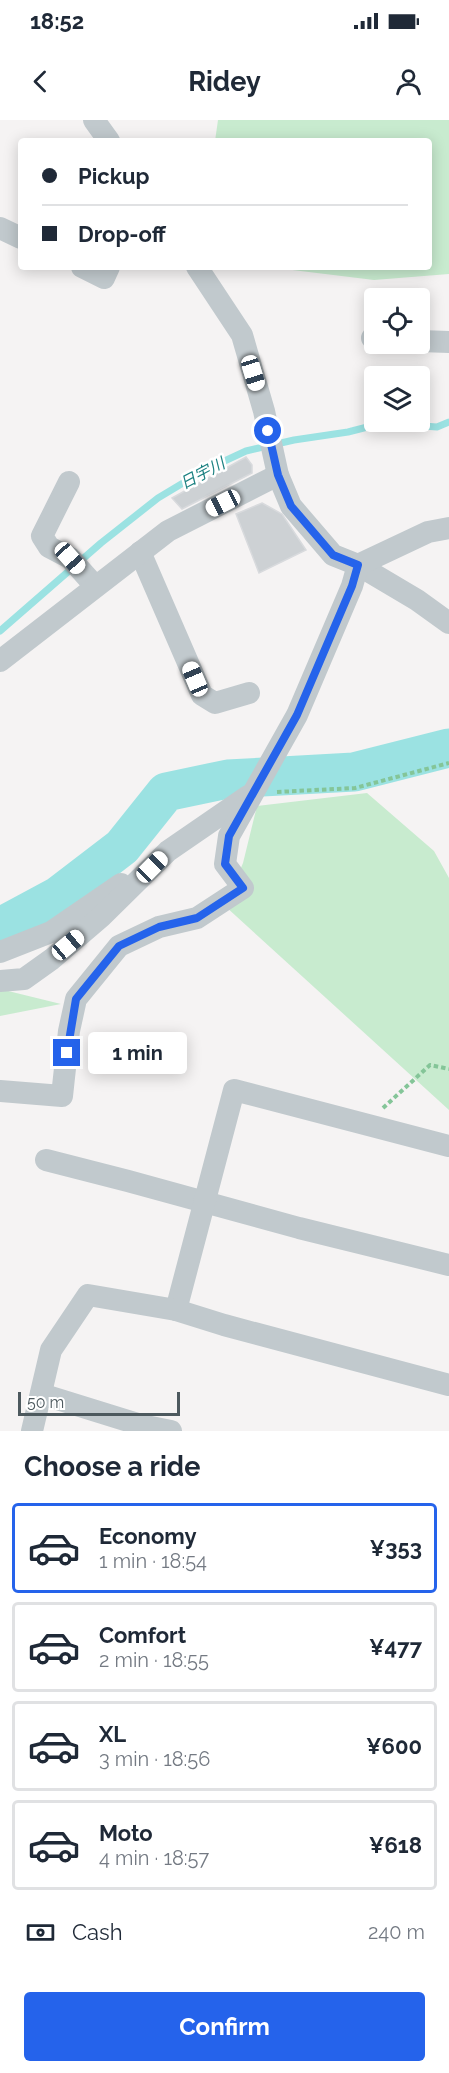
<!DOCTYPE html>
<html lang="en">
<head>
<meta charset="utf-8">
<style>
  :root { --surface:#fff; --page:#f2f2f3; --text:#1f2937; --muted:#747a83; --line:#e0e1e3; --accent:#2563eb }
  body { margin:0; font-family:Raleway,"Noto Sans JP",sans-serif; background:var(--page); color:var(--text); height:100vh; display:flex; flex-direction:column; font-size:22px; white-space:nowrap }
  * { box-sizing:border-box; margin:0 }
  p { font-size:20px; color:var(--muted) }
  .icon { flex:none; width:33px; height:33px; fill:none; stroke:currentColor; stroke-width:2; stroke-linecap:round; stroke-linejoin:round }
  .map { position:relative; height:1311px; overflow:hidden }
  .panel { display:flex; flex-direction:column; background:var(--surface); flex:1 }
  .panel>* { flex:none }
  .banner { position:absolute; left:18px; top:18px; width:414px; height:132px; border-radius:6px; box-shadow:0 3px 15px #0003; display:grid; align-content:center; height:132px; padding:0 24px; background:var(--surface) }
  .controls { position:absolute; left:364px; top:168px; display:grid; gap:12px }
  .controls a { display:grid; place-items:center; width:66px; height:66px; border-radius:6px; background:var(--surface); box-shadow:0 3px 15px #0003; font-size:30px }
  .scale { position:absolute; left:18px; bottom:15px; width:162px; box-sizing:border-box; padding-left:6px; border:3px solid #4d595e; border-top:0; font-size:16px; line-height:21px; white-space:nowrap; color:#4d595e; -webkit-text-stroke:4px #fff; paint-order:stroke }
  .end { position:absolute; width:27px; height:27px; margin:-14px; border:8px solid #2563eb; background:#fff; box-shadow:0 0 0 3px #fff }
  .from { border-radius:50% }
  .bubble { position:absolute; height:42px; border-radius:6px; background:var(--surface); box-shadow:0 3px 15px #0003; font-size:20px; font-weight:700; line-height:42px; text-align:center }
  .car { position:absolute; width:18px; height:36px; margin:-18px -9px; border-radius:8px; box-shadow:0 0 4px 2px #0007; background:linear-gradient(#fff 24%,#345 0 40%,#fff 0 76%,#345 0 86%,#fff 0) }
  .banner b { display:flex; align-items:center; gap:21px; height:57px; font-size:22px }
  .banner b+b { border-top:2px solid var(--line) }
  .banner i { width:15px; height:15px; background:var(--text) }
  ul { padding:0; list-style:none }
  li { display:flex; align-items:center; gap:18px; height:90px; margin:0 12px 9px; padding:0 12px; border:3px solid var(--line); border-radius:6px }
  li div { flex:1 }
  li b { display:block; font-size:22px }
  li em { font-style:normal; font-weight:700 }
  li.on { border-color:var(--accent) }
  li>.icon { width:54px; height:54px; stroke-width:1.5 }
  h2 { padding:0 24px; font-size:27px; line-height:72px }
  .pay { display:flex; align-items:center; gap:15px; height:66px; padding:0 24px; font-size:22px }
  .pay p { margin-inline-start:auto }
  .button { display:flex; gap:12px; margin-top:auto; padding:12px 24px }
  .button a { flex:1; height:69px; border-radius:6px; background:var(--accent); color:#fff; font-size:24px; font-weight:700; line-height:69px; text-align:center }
  .status { display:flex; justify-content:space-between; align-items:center; height:42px; padding:0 30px; background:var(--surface); direction:ltr }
  .status svg { height:16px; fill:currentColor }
  header { display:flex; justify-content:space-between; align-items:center; height:78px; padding:0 24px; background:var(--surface); font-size:27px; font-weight:700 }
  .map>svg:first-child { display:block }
  .green { fill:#c8ebcf }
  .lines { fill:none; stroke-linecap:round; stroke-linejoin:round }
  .stream { stroke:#9be2e2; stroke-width:7 }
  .river { stroke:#9be2e2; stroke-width:39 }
  .building { fill:#cdd1d4; stroke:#d8dadd; stroke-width:1.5 }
  .path { stroke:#84c598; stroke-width:4; stroke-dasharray:4.5 3; stroke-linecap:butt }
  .street { stroke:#c1c9cd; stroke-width:22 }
  .route { stroke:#2563eb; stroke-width:8 }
  .labels { text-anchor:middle; stroke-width:5; stroke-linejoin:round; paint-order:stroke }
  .water-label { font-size:16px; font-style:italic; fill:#1d8282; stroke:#fff }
</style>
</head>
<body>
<div class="status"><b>18:52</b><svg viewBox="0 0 49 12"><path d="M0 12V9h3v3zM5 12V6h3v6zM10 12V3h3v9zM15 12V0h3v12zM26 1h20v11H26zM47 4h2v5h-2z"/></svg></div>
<header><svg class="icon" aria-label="back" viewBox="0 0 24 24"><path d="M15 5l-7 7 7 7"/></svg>Ridey<svg class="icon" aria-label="person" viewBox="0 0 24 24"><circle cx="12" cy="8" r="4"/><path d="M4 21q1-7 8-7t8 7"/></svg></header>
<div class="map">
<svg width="449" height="1311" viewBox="0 0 449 1311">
  <rect width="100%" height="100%" fill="#f5f3f3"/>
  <g class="green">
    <path d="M 218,0 L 449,0 L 449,154 L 374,160 L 268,147 L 429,147 L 429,21 L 215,21 Z"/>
    <path d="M 367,673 L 434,731 L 449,758 L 449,990 L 225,786 L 243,743 L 257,686 Z"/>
    <path d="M 0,869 L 61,884 L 0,896 Z"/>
  </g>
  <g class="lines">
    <path class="stream" d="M 0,511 L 101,423 L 158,378 L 203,351 L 246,331 L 294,320 L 348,312 L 383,303 L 437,307 L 449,302"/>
    <path class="river" d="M 0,807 L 58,776 L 122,727 L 166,672 L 228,659 L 354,652 L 449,628"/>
  </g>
  <g class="building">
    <path d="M 246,337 L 252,345 L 252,353 L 182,389 L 172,378 Z"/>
    <path d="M 262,383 L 282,394 L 306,430 L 259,453 L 236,394 Z"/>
  </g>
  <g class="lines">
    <g class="path">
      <path d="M 277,672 L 355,668 L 449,643"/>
      <path d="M 383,988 L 430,945 L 449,949"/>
    </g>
    <g class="street">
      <path d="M 94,0 L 109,21"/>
      <path d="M 0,108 L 21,118"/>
      <path d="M 82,147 L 104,158 L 109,147"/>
      <path d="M 197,147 L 242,215 L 264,291 L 278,355 L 291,386 L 333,435 L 358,445 L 417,480 L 449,503"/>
      <path d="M 372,218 L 375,218"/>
      <path d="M 420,221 L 449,222"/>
      <path d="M 69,362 L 42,416 L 49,427 L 70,438 L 95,466"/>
      <path d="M 140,432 L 202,575 L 215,583 L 249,573"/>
      <path d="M 0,541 L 168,411 L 278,355"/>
      <path d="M 0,832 L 51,812 L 121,764"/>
      <path d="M 0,861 L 24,859 L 52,839 L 101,797 L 168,731 L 248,676"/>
      <path d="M 0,971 L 62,976 L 69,911 L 76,879 L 119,826 L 159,807 L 197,798 L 243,768 L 225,744 L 229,716 L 297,595 L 352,466 L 358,445 L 428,412 L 449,408"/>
      <path d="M 46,1040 L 128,1061 L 299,1108 L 449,1145"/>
      <path d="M 176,1190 L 234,970 L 449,1026"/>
      <path d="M 41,1274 L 141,1305 L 171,1311"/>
      <path d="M 32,1311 L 51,1230 L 88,1175 L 176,1190 L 224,1205 L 449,1265"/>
    </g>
  </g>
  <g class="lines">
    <path class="route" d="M 67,933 L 76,879 L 119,826 L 159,807 L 197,798 L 243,768 L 225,744 L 229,716 L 297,595 L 352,466 L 358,445 L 333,435 L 291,386 L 278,355 L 268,311"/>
  </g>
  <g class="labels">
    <g class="water-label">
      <text transform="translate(202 353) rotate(-28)" y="6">日宇川</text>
    </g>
  </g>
</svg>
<div class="controls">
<a><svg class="icon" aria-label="locate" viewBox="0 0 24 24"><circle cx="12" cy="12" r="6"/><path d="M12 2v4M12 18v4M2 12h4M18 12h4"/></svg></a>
<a><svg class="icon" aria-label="layers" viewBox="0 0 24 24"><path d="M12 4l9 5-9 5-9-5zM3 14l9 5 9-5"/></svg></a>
</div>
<div class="scale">50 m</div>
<i class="end from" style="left:268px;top:311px"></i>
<i class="end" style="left:67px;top:933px"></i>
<div class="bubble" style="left:88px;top:912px;width:99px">1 min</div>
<i class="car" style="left:253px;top:253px;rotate:163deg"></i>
<i class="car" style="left:223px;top:383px;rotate:243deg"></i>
<i class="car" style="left:70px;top:438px;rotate:138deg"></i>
<i class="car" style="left:195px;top:559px;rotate:337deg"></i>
<i class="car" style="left:152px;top:747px;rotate:45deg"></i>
<i class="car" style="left:68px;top:825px;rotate:50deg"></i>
<div class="banner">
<b><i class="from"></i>Pickup</b>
<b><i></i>Drop-off</b>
</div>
</div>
<section class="panel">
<h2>Choose a ride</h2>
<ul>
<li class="on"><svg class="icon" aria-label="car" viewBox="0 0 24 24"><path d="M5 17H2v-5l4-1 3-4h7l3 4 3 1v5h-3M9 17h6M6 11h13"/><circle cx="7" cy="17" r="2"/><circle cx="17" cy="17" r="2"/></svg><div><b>Economy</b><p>1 min · 18:54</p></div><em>¥353</em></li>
<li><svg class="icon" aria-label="car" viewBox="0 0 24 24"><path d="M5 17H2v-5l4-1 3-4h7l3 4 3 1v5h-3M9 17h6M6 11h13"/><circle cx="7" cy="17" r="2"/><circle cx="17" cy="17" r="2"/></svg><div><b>Comfort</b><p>2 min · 18:55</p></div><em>¥477</em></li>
<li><svg class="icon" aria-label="car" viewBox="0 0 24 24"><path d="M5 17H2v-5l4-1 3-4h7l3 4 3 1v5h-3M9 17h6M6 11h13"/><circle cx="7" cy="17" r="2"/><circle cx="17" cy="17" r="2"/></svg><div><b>XL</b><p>3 min · 18:56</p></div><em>¥600</em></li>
<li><svg class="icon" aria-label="car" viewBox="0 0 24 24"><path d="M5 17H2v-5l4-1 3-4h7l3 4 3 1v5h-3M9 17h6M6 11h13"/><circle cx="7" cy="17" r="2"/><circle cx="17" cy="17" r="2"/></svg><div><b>Moto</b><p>4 min · 18:57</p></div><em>¥618</em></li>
</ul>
<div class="pay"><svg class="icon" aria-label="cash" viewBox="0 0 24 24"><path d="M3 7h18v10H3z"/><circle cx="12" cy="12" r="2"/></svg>Cash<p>240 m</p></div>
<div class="button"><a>Confirm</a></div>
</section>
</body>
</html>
